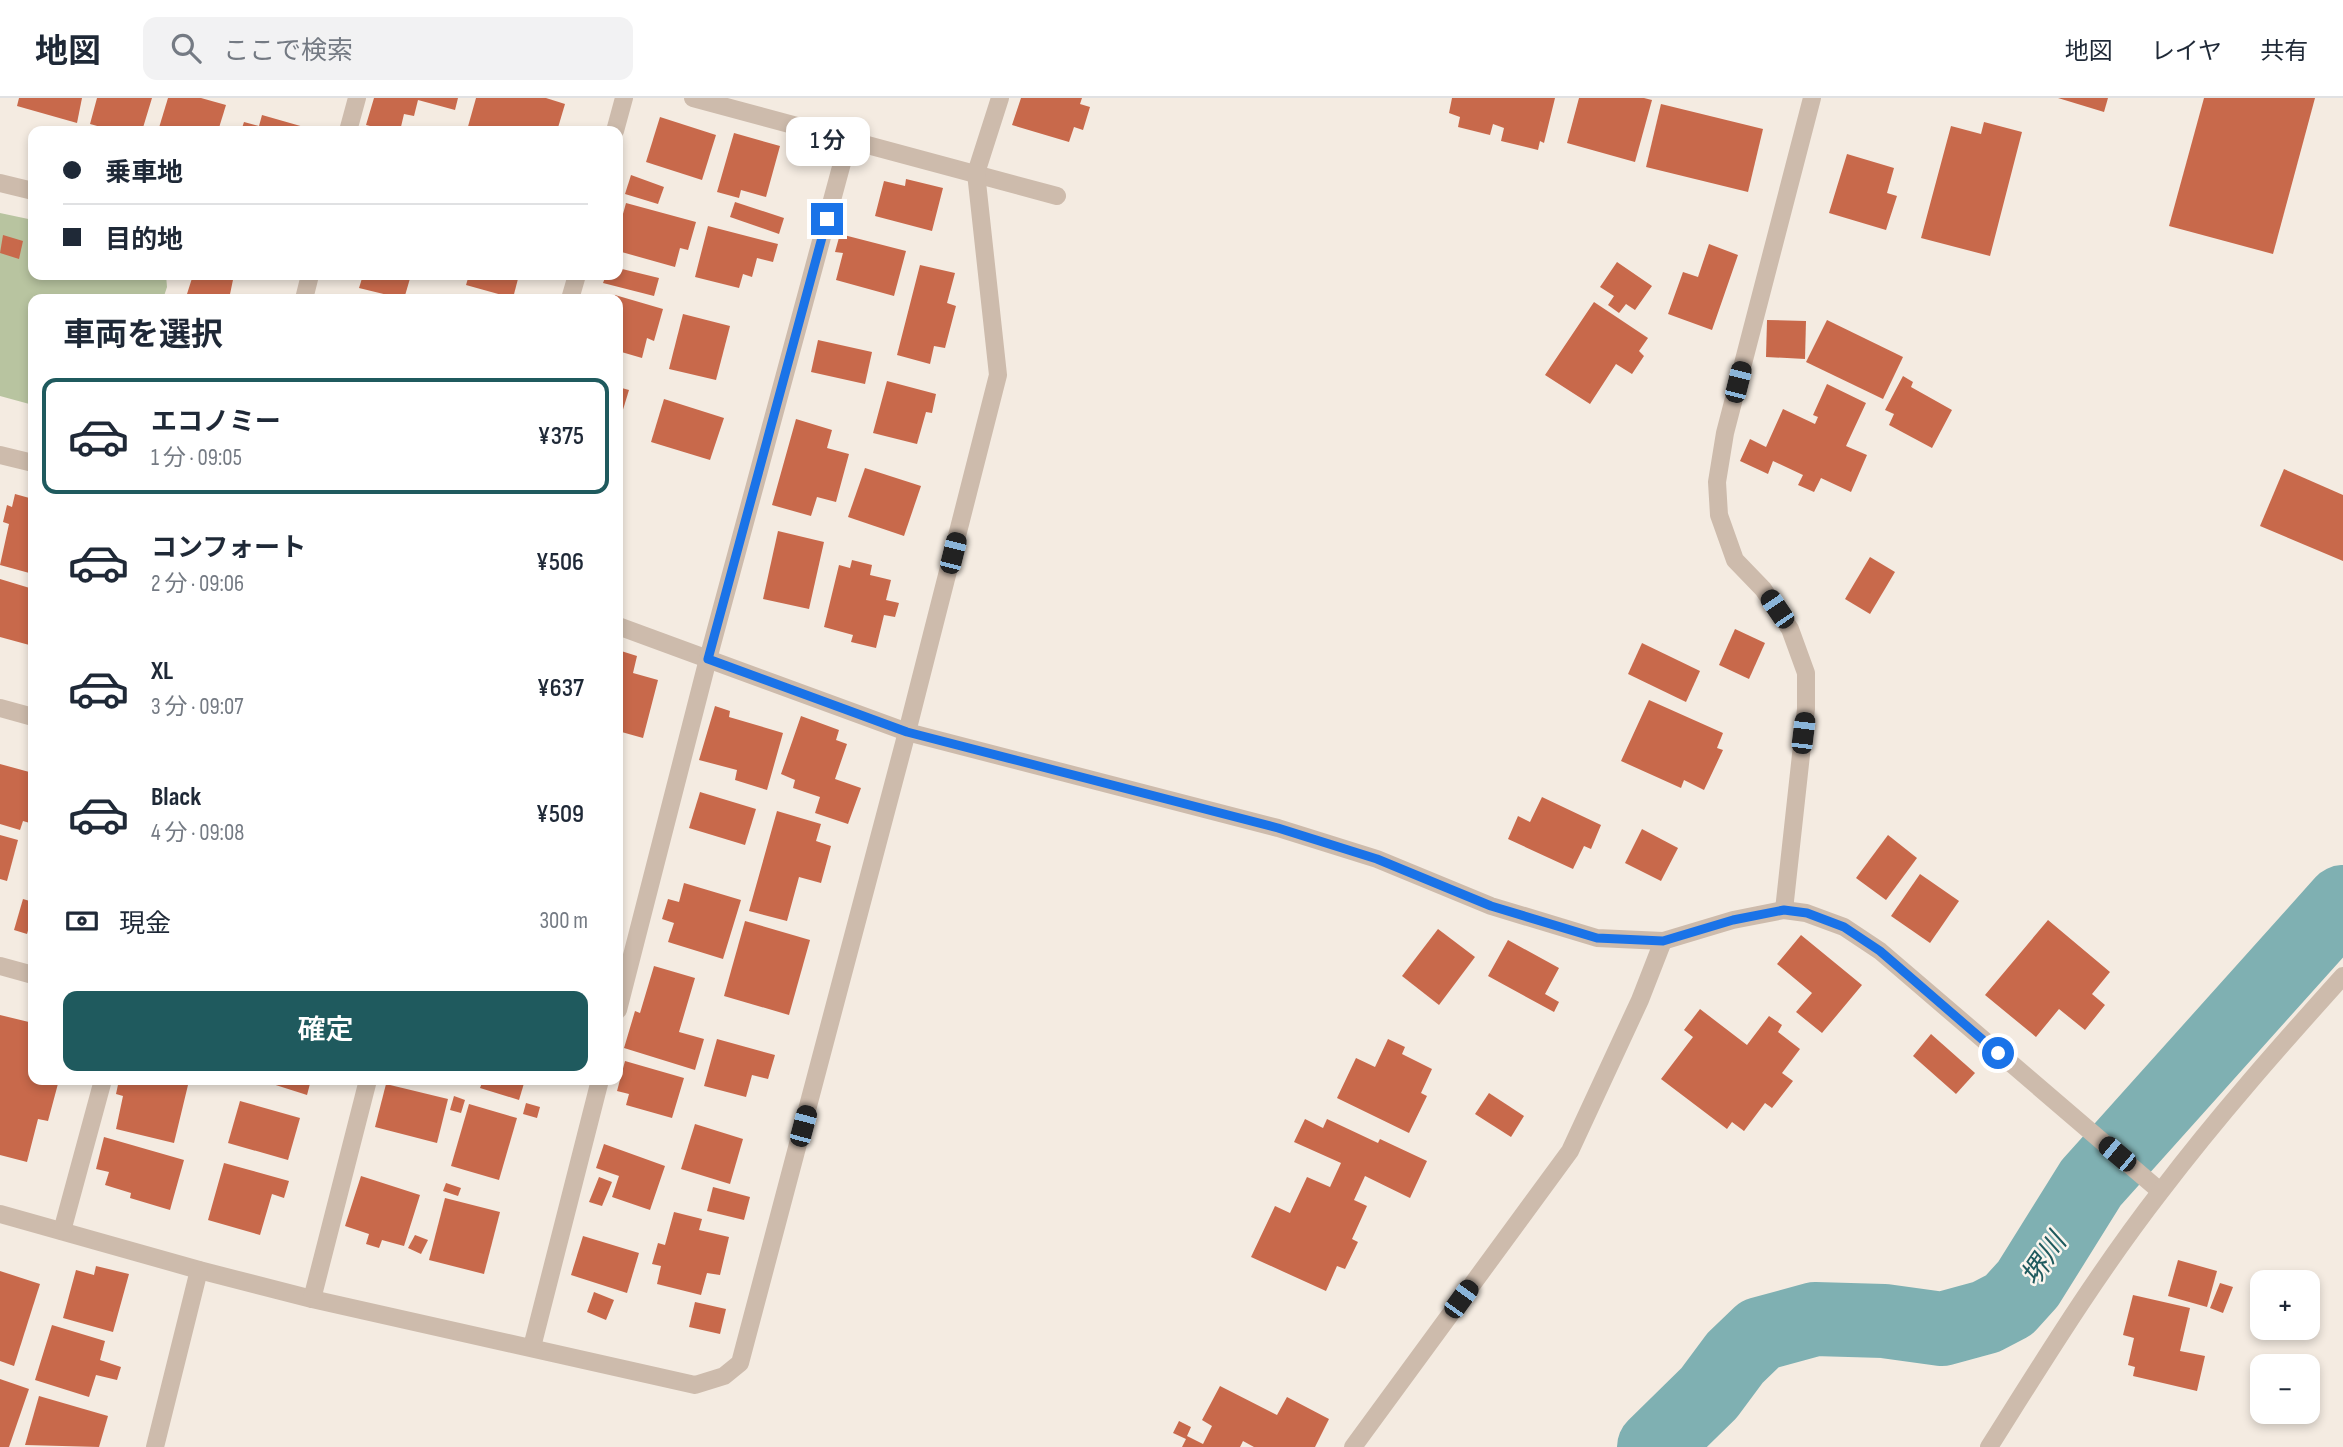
<!DOCTYPE html>
<html lang="ja">
<head>
<meta charset="utf-8">
<style>
  :root { --surface:#fff; --page:#f2f2f3; --text:#1f2937; --muted:#747a83; --line:#e0e1e3; --accent:#1f5a5e }
  body { margin:0; font-family:"Sofia Sans Condensed","Noto Sans JP",sans-serif; background:var(--page); color:var(--text); height:100vh; display:flex; flex-direction:column; font-size:26px; white-space:nowrap }
  * { box-sizing:border-box; margin:0 }
  p { font-size:23px; color:var(--muted) }
  .icon { flex:none; width:38px; height:38px; fill:none; stroke:currentColor; stroke-width:2; stroke-linecap:round; stroke-linejoin:round }
  .map { position:relative; flex:1; overflow:hidden }
  .side { position:absolute; left:28px; top:196px; width:595px; height:791px; display:flex; flex-direction:column; background:var(--surface); border-radius:14px; box-shadow:0 4px 10px #0003 }
  .side>* { flex:none }
  .banner { position:absolute; left:28px; top:28px; width:595px; height:154px; border-radius:14px; box-shadow:0 4px 10px #0003; display:grid; align-content:center; height:154px; padding:0 35px; background:var(--surface) }
  .fabs { position:absolute; left:2250px; top:1172px; display:grid; gap:14px }
  .fabs a { display:grid; place-items:center; width:70px; height:70px; border-radius:14px; background:var(--surface); box-shadow:0 4px 10px #0003; font-size:35px }
  .end { position:absolute; width:32px; height:32px; margin:-16px; border:9px solid #1a73e8; background:#fff; box-shadow:0 0 0 4px #fff }
  .from { border-radius:50% }
  .bubble { position:absolute; height:49px; border-radius:14px; background:var(--surface); box-shadow:0 4px 10px #0003; font-size:23px; font-weight:600; line-height:49px; text-align:center }
  .car { position:absolute; width:21px; height:42px; margin:-21px -10px; border-radius:9px; box-shadow:0 0 5px 2px #0007; background:linear-gradient(#222 24%,#8ab4d8 0 40%,#222 0 76%,#8ab4d8 0 86%,#222 0) }
  .banner b { display:flex; align-items:center; gap:24px; height:66px; font-size:26px }
  .banner b+b { border-top:2px solid var(--line) }
  .banner i { width:18px; height:18px; background:var(--text) }
  ul { padding:0; list-style:none }
  li { display:flex; align-items:center; gap:21px; height:116px; margin:0 14px 10px; padding:0 21px; border:4px solid transparent; border-radius:14px }
  li div { flex:1 }
  li b { display:block; font-size:26px }
  li em { font-style:normal; font-weight:600 }
  li.on { border-color:var(--accent) }
  li>.icon { width:63px; height:63px; stroke-width:1.5 }
  h2 { padding:0 35px; font-size:32px; line-height:84px }
  .pay { display:flex; align-items:center; gap:18px; height:77px; padding:0 35px; font-size:26px }
  .pay p { margin-inline-start:auto }
  .primary-button { display:flex; gap:14px; margin-top:auto; padding:14px 35px }
  .primary-button a { flex:1; height:80px; border-radius:14px; background:var(--accent); color:#fff; font-size:28px; font-weight:600; line-height:80px; text-align:center }
  header { display:flex; align-items:center; gap:42px; box-sizing:border-box; height:98px; padding:0 35px; background:var(--surface); border-bottom:2px solid var(--line) }
  header strong { font-size:33px }
  nav { display:flex; gap:38px; margin-inline-start:auto; font-size:24px }
  .search { width:490px; height:63px; background:var(--page); display:flex; align-items:center; gap:18px; box-sizing:border-box; padding:0 24px; border-radius:14px; color:var(--muted); font-size:26px }
  .map>svg:first-child { display:block }
  .green { fill:#b8c4a0 }
  .lines { fill:none; stroke-linecap:round; stroke-linejoin:round }
  .river { stroke:#7fb0b2; stroke-width:74 }
  .building { fill:#c8694b }
  .street { stroke:#cdbbac; stroke-width:18 }
  .route { stroke:#1a73e8; stroke-width:9 }
  .labels { text-anchor:middle; stroke-width:5; stroke-linejoin:round; paint-order:stroke }
  .water-label { font-size:28px; font-style:italic; fill:#1f5a5e; stroke:#fbf5ee }
</style>
</head>
<body>
<header>
<strong>地図</strong>
<div class="search"><svg class="icon" aria-label="search" viewBox="0 0 24 24"><circle cx="10" cy="10" r="6"/><path d="M15 15l6 6"/></svg>ここで検索</div>
<nav><a>地図</a><a>レイヤ</a><a>共有</a></nav>
</header>
<div class="map">
<svg width="2343" height="1349" viewBox="0 0 2343 1349">
  <rect width="100%" height="100%" fill="#f4ebe1"/>
  <path class="green" d="M 0,115 L 33,122 L 33,177 L 166,177 L 167,189 L 163,201 L 33,201 L 33,307 L 0,298 Z"/>
  <g class="lines">
    <path class="river" d="M 1654,1349 L 1709,1295 L 1735,1260 L 1760,1236 L 1815,1221 L 1884,1223 L 1942,1231 L 1986,1219 L 2009,1207 L 2028,1186 L 2091,1085 L 2343,804"/>
  </g>
  <g class="building">
    <path d="M 19,0 L 82,0 L 77,25 L 17,8 Z"/>
    <path d="M 97,0 L 152,0 L 142,33 L 107,33 L 108,31 L 90,26 Z"/>
    <path d="M 168,0 L 201,0 L 226,7 L 218,33 L 158,33 Z"/>
    <path d="M 374,0 L 458,0 L 455,12 L 418,2 L 414,18 L 404,16 L 400,33 L 389,33 L 366,27 Z"/>
    <path d="M 476,0 L 546,0 L 565,6 L 557,33 L 472,33 L 467,32 Z"/>
    <path d="M 1021,0 L 1082,0 L 1080,6 L 1090,9 L 1083,32 L 1074,29 L 1069,44 L 1012,27 Z"/>
    <path d="M 1452,0 L 1555,0 L 1544,45 L 1540,43 L 1538,52 L 1501,43 L 1504,30 L 1493,26 L 1490,37 L 1458,29 L 1460,19 L 1449,15 Z"/>
    <path d="M 1579,0 L 1644,0 L 1652,2 L 1635,64 L 1567,45 Z"/>
    <path d="M 2058,0 L 2108,0 L 2104,14 Z"/>
    <path d="M 2204,0 L 2315,0 L 2273,156 L 2169,128 Z"/>
    <path d="M 1661,6 L 1763,31 L 1748,94 L 1646,69 Z"/>
    <path d="M 262,17 L 304,29 L 303,33 L 241,33 L 244,24 L 259,28 Z"/>
    <path d="M 660,19 L 716,37 L 702,82 L 646,64 Z"/>
    <path d="M 1984,24 L 2022,34 L 1990,158 L 1921,140 L 1951,28 L 1981,36 Z"/>
    <path d="M 734,35 L 780,48 L 766,99 L 741,92 L 739,100 L 717,94 Z"/>
    <path d="M 1847,56 L 1894,70 L 1887,95 L 1897,98 L 1886,132 L 1829,115 Z"/>
    <path d="M 631,77 L 664,89 L 658,106 L 625,96 Z"/>
    <path d="M 906,81 L 943,90 L 932,133 L 875,118 L 884,83 L 905,88 Z"/>
    <path d="M 735,104 L 784,120 L 779,136 L 730,119 Z"/>
    <path d="M 626,105 L 696,124 L 688,152 L 680,150 L 675,169 L 618,153 L 618,134 Z"/>
    <path d="M 708,128 L 778,146 L 773,164 L 757,160 L 752,179 L 743,176 L 739,190 L 695,179 Z"/>
    <path d="M 840,136 L 906,153 L 894,198 L 836,182 L 843,155 L 835,154 Z"/>
    <path d="M 3,137 L 23,143 L 19,161 L 0,155 Z"/>
    <path d="M 1709,146 L 1738,157 L 1712,232 L 1668,216 L 1683,174 L 1698,179 Z"/>
    <path d="M 1617,164 L 1652,188 L 1635,212 L 1626,206 L 1619,215 L 1608,207 L 1614,198 L 1600,189 Z"/>
    <path d="M 920,167 L 955,175 L 947,205 L 956,208 L 945,250 L 934,248 L 930,266 L 897,257 Z"/>
    <path d="M 618,170 L 659,180 L 654,198 L 603,185 L 606,177 L 618,177 Z"/>
    <path d="M 193,177 L 234,177 L 229,201 L 192,201 L 193,198 L 187,196 Z"/>
    <path d="M 363,177 L 411,177 L 404,201 L 359,190 Z"/>
    <path d="M 469,177 L 519,177 L 513,200 L 466,187 Z"/>
    <path d="M 615,197 L 663,211 L 654,243 L 647,240 L 642,260 L 618,253 L 618,201 L 613,201 Z"/>
    <path d="M 1594,204 L 1648,240 L 1639,253 L 1644,258 L 1632,276 L 1616,266 L 1590,306 L 1545,277 Z"/>
    <path d="M 683,216 L 730,228 L 716,282 L 669,271 Z"/>
    <path d="M 1767,222 L 1806,223 L 1805,261 L 1766,259 Z"/>
    <path d="M 1827,222 L 1903,259 L 1883,301 L 1806,264 Z"/>
    <path d="M 818,242 L 872,254 L 865,286 L 811,274 Z"/>
    <path d="M 1903,278 L 1913,284 L 1911,289 L 1952,312 L 1932,350 L 1889,327 L 1894,316 L 1885,312 Z"/>
    <path d="M 887,283 L 936,296 L 932,315 L 926,314 L 917,346 L 873,335 Z"/>
    <path d="M 1827,286 L 1866,305 L 1846,348 L 1867,357 L 1851,394 L 1821,380 L 1814,394 L 1798,387 L 1803,377 L 1773,363 L 1768,376 L 1740,363 L 1750,341 L 1766,349 L 1783,311 L 1815,326 L 1818,319 L 1813,317 Z"/>
    <path d="M 618,289 L 629,292 L 618,328 Z"/>
    <path d="M 664,301 L 724,320 L 710,362 L 651,344 Z"/>
    <path d="M 796,321 L 832,332 L 827,350 L 849,356 L 836,404 L 817,399 L 811,418 L 772,407 Z"/>
    <path d="M 865,370 L 921,388 L 904,438 L 848,419 Z"/>
    <path d="M 2284,371 L 2343,397 L 2343,463 L 2260,428 Z"/>
    <path d="M 15,396 L 33,401 L 33,476 L 0,467 L 9,426 L 3,424 L 7,407 L 12,409 Z"/>
    <path d="M 778,433 L 824,444 L 809,511 L 763,501 Z"/>
    <path d="M 1870,459 L 1895,474 L 1870,516 L 1845,501 Z"/>
    <path d="M 852,462 L 872,467 L 870,477 L 891,482 L 886,502 L 899,505 L 895,519 L 884,517 L 876,550 L 851,544 L 853,537 L 824,529 L 839,467 L 850,470 Z"/>
    <path d="M 0,481 L 33,491 L 33,548 L 0,539 Z"/>
    <path d="M 1735,531 L 1765,545 L 1749,581 L 1719,567 Z"/>
    <path d="M 1642,545 L 1700,573 L 1686,604 L 1628,576 Z"/>
    <path d="M 618,552 L 637,558 L 633,575 L 658,582 L 643,640 L 618,633 Z"/>
    <path d="M 1649,602 L 1723,635 L 1717,650 L 1723,652 L 1704,692 L 1684,682 L 1681,690 L 1621,663 Z"/>
    <path d="M 715,608 L 730,613 L 729,619 L 783,635 L 767,692 L 735,682 L 737,672 L 699,662 Z"/>
    <path d="M 801,618 L 839,632 L 836,642 L 847,646 L 835,681 L 861,690 L 848,726 L 815,715 L 820,699 L 793,690 L 795,682 L 781,676 Z"/>
    <path d="M 0,666 L 33,675 L 33,726 L 23,723 L 20,732 L 0,726 Z"/>
    <path d="M 700,694 L 756,711 L 745,747 L 689,730 Z"/>
    <path d="M 1542,699 L 1601,727 L 1591,751 L 1584,748 L 1573,771 L 1508,741 L 1518,718 L 1530,724 Z"/>
    <path d="M 777,713 L 821,726 L 816,743 L 831,748 L 821,785 L 799,779 L 787,823 L 749,813 Z"/>
    <path d="M 1642,731 L 1678,750 L 1661,783 L 1625,765 Z"/>
    <path d="M 0,737 L 18,742 L 7,783 L 0,781 Z"/>
    <path d="M 1888,737 L 1917,760 L 1886,802 L 1856,780 Z"/>
    <path d="M 1920,776 L 1959,803 L 1930,845 L 1891,818 Z"/>
    <path d="M 684,785 L 741,802 L 723,861 L 668,844 L 674,825 L 662,821 L 668,801 L 679,804 Z"/>
    <path d="M 23,801 L 33,804 L 33,816 L 27,836 L 14,832 Z"/>
    <path d="M 2048,822 L 2110,874 L 2092,896 L 2105,907 L 2085,932 L 2059,911 L 2036,939 L 1985,897 Z"/>
    <path d="M 745,823 L 810,842 L 789,917 L 724,898 Z"/>
    <path d="M 1438,831 L 1475,859 L 1439,907 L 1402,878 Z"/>
    <path d="M 1801,837 L 1862,887 L 1822,935 L 1796,914 L 1812,895 L 1777,866 Z"/>
    <path d="M 1508,842 L 1559,870 L 1545,896 L 1559,904 L 1554,914 L 1488,878 Z"/>
    <path d="M 654,868 L 695,880 L 679,934 L 704,941 L 695,972 L 624,950 L 635,913 L 640,915 Z"/>
    <path d="M 1700,911 L 1747,947 L 1769,918 L 1782,927 L 1778,934 L 1800,951 L 1782,975 L 1793,983 L 1772,1010 L 1765,1005 L 1744,1033 L 1732,1024 L 1727,1031 L 1661,981 L 1693,939 L 1684,932 Z"/>
    <path d="M 0,917 L 33,925 L 33,982 L 59,982 L 48,1023 L 38,1021 L 27,1064 L 0,1057 Z"/>
    <path d="M 1931,936 L 1975,975 L 1956,996 L 1913,958 Z"/>
    <path d="M 717,941 L 775,957 L 768,981 L 752,977 L 746,999 L 704,988 Z"/>
    <path d="M 1388,941 L 1405,949 L 1402,956 L 1432,971 L 1421,995 L 1427,998 L 1409,1035 L 1337,1000 L 1356,960 L 1375,969 Z"/>
    <path d="M 625,963 L 684,980 L 672,1020 L 626,1007 L 629,996 L 617,993 Z"/>
    <path d="M 119,982 L 167,982 L 188,987 L 174,1045 L 116,1031 L 123,998 L 116,996 Z"/>
    <path d="M 260,982 L 311,982 L 307,997 Z"/>
    <path d="M 483,982 L 525,982 L 519,1002 L 480,990 Z"/>
    <path d="M 386,986 L 448,1001 L 437,1045 L 375,1029 Z"/>
    <path d="M 1489,995 L 1524,1018 L 1511,1039 L 1475,1016 Z"/>
    <path d="M 454,998 L 465,1002 L 461,1015 L 450,1012 Z"/>
    <path d="M 240,1003 L 300,1020 L 288,1062 L 228,1045 Z"/>
    <path d="M 526,1005 L 540,1009 L 537,1020 L 523,1016 Z"/>
    <path d="M 469,1006 L 517,1020 L 499,1082 L 451,1068 Z"/>
    <path d="M 1305,1021 L 1323,1030 L 1327,1021 L 1378,1045 L 1380,1041 L 1427,1063 L 1410,1100 L 1365,1078 L 1354,1102 L 1367,1108 L 1352,1141 L 1358,1144 L 1345,1171 L 1337,1168 L 1326,1193 L 1251,1159 L 1275,1108 L 1290,1115 L 1307,1079 L 1330,1089 L 1341,1065 L 1294,1044 Z"/>
    <path d="M 695,1026 L 743,1041 L 730,1086 L 681,1071 Z"/>
    <path d="M 104,1039 L 184,1062 L 170,1112 L 130,1100 L 131,1095 L 105,1087 L 109,1074 L 96,1071 Z"/>
    <path d="M 604,1046 L 665,1068 L 650,1112 L 612,1099 L 619,1078 L 596,1070 Z"/>
    <path d="M 224,1065 L 289,1083 L 284,1100 L 272,1096 L 260,1137 L 208,1122 Z"/>
    <path d="M 361,1078 L 420,1097 L 404,1148 L 382,1142 L 379,1150 L 366,1146 L 369,1136 L 345,1128 Z"/>
    <path d="M 599,1079 L 612,1084 L 602,1108 L 589,1104 Z"/>
    <path d="M 446,1085 L 461,1090 L 458,1098 L 443,1093 Z"/>
    <path d="M 713,1089 L 750,1099 L 744,1122 L 707,1113 Z"/>
    <path d="M 445,1100 L 500,1114 L 484,1176 L 429,1162 Z"/>
    <path d="M 674,1114 L 702,1121 L 699,1132 L 729,1139 L 720,1177 L 707,1175 L 701,1197 L 657,1186 L 661,1168 L 652,1166 L 658,1145 L 665,1147 Z"/>
    <path d="M 415,1137 L 428,1142 L 421,1156 L 408,1150 Z"/>
    <path d="M 583,1138 L 639,1155 L 627,1195 L 571,1177 Z"/>
    <path d="M 2178,1162 L 2217,1173 L 2207,1209 L 2168,1198 Z"/>
    <path d="M 96,1168 L 129,1176 L 113,1234 L 63,1220 L 76,1172 L 94,1177 Z"/>
    <path d="M 0,1173 L 40,1186 L 14,1268 L 0,1263 Z"/>
    <path d="M 2220,1185 L 2233,1189 L 2223,1215 L 2210,1210 Z"/>
    <path d="M 594,1194 L 614,1202 L 606,1222 L 587,1214 Z"/>
    <path d="M 2133,1197 L 2190,1210 L 2180,1253 L 2205,1258 L 2197,1293 L 2133,1278 L 2135,1269 L 2128,1267 L 2134,1240 L 2123,1237 Z"/>
    <path d="M 695,1204 L 726,1211 L 720,1236 L 689,1229 Z"/>
    <path d="M 52,1227 L 105,1243 L 100,1262 L 121,1269 L 117,1282 L 96,1277 L 89,1299 L 35,1282 Z"/>
    <path d="M 0,1281 L 29,1291 L 9,1349 L 0,1349 Z"/>
    <path d="M 1220,1288 L 1277,1317 L 1287,1299 L 1329,1321 L 1315,1349 L 1254,1349 L 1243,1343 L 1240,1349 L 1182,1349 L 1186,1341 L 1173,1335 L 1179,1323 L 1191,1329 L 1187,1338 L 1203,1346 L 1212,1328 L 1202,1322 Z"/>
    <path d="M 39,1298 L 108,1318 L 99,1349 L 25,1347 Z"/>
  </g>
  <g class="lines">
    <g class="street">
      <path d="M 693,0 L 1057,98"/>
      <path d="M 348,33 L 357,0"/>
      <path d="M 615,33 L 624,0"/>
      <path d="M 0,85 L 33,93"/>
      <path d="M 304,201 L 310,177"/>
      <path d="M 570,201 L 577,177"/>
      <path d="M 0,357 L 33,365"/>
      <path d="M 618,528 L 907,634 L 1278,730 L 1377,761 L 1491,808 L 1597,840 L 1663,843 L 1733,822 L 1784,812 L 1806,815 L 1844,829 L 1880,853 L 2160,1093"/>
      <path d="M 0,610 L 33,619"/>
      <path d="M 1784,812 L 1806,611 L 1806,575 L 1790,531 L 1763,491 L 1735,462 L 1719,417 L 1717,384 L 1725,335 L 1812,0"/>
      <path d="M 0,868 L 33,877"/>
      <path d="M 618,912 L 708,561 L 848,43"/>
      <path d="M 0,1116 L 199,1172 L 312,1201 L 695,1287 L 724,1278 L 740,1265 L 907,634 L 998,277 L 976,75 L 1000,0"/>
      <path d="M 62,1133 L 103,982"/>
      <path d="M 312,1201 L 368,982"/>
      <path d="M 532,1249 L 600,982"/>
      <path d="M 155,1349 L 199,1172"/>
      <path d="M 1353,1349 L 1570,1053 L 1640,902 L 1663,843"/>
      <path d="M 1989,1349 C 2044,1262 2098,1174 2161,1093 C 2218,1018 2280,948 2343,878"/>
    </g>
  </g>
  <g class="lines">
    <path class="route" d="M 827,121 L 708,561 L 907,634 L 1278,730 L 1377,761 L 1491,808 L 1597,840 L 1663,843 L 1733,822 L 1784,812 L 1807,815 L 1844,829 L 1880,853 L 1998,955"/>
  </g>
  <g class="labels">
    <g class="water-label">
      <text transform="translate(2043 1161) rotate(-56)" y="10">堺川</text>
    </g>
  </g>
</svg>
<div class="fabs">
<a>+</a>
<a>−</a>
</div>
<i class="end from" style="left:1998px;top:955px"></i>
<i class="end" style="left:827px;top:121px"></i>
<div class="bubble" style="left:786px;top:19px;width:84px">1 分</div>
<i class="car" style="left:1738px;top:284px;rotate:14deg"></i>
<i class="car" style="left:953px;top:455px;rotate:14deg"></i>
<i class="car" style="left:1777px;top:511px;rotate:326deg"></i>
<i class="car" style="left:1803px;top:635px;rotate:7deg"></i>
<i class="car" style="left:803px;top:1028px;rotate:15deg"></i>
<i class="car" style="left:2117px;top:1056px;rotate:310deg"></i>
<i class="car" style="left:1461px;top:1201px;rotate:36deg"></i>
<div class="banner">
<b><i class="from"></i>乗車地</b>
<b><i></i>目的地</b>
</div>
<section class="side">
<h2>車両を選択</h2>
<ul>
<li class="on"><svg class="icon" aria-label="car" viewBox="0 0 24 24"><path d="M5 17H2v-5l4-1 3-4h7l3 4 3 1v5h-3M9 17h6M6 11h13"/><circle cx="7" cy="17" r="2"/><circle cx="17" cy="17" r="2"/></svg><div><b>エコノミー</b><p>1 分 · 09:05</p></div><em>¥375</em></li>
<li><svg class="icon" aria-label="car" viewBox="0 0 24 24"><path d="M5 17H2v-5l4-1 3-4h7l3 4 3 1v5h-3M9 17h6M6 11h13"/><circle cx="7" cy="17" r="2"/><circle cx="17" cy="17" r="2"/></svg><div><b>コンフォート</b><p>2 分 · 09:06</p></div><em>¥506</em></li>
<li><svg class="icon" aria-label="car" viewBox="0 0 24 24"><path d="M5 17H2v-5l4-1 3-4h7l3 4 3 1v5h-3M9 17h6M6 11h13"/><circle cx="7" cy="17" r="2"/><circle cx="17" cy="17" r="2"/></svg><div><b>XL</b><p>3 分 · 09:07</p></div><em>¥637</em></li>
<li><svg class="icon" aria-label="car" viewBox="0 0 24 24"><path d="M5 17H2v-5l4-1 3-4h7l3 4 3 1v5h-3M9 17h6M6 11h13"/><circle cx="7" cy="17" r="2"/><circle cx="17" cy="17" r="2"/></svg><div><b>Black</b><p>4 分 · 09:08</p></div><em>¥509</em></li>
</ul>
<div class="pay"><svg class="icon" aria-label="cash" viewBox="0 0 24 24"><path d="M3 7h18v10H3z"/><circle cx="12" cy="12" r="2"/></svg>現金<p>300 m</p></div>
<div class="primary-button"><a>確定</a></div>
</section>
</div>
</body>
</html>
